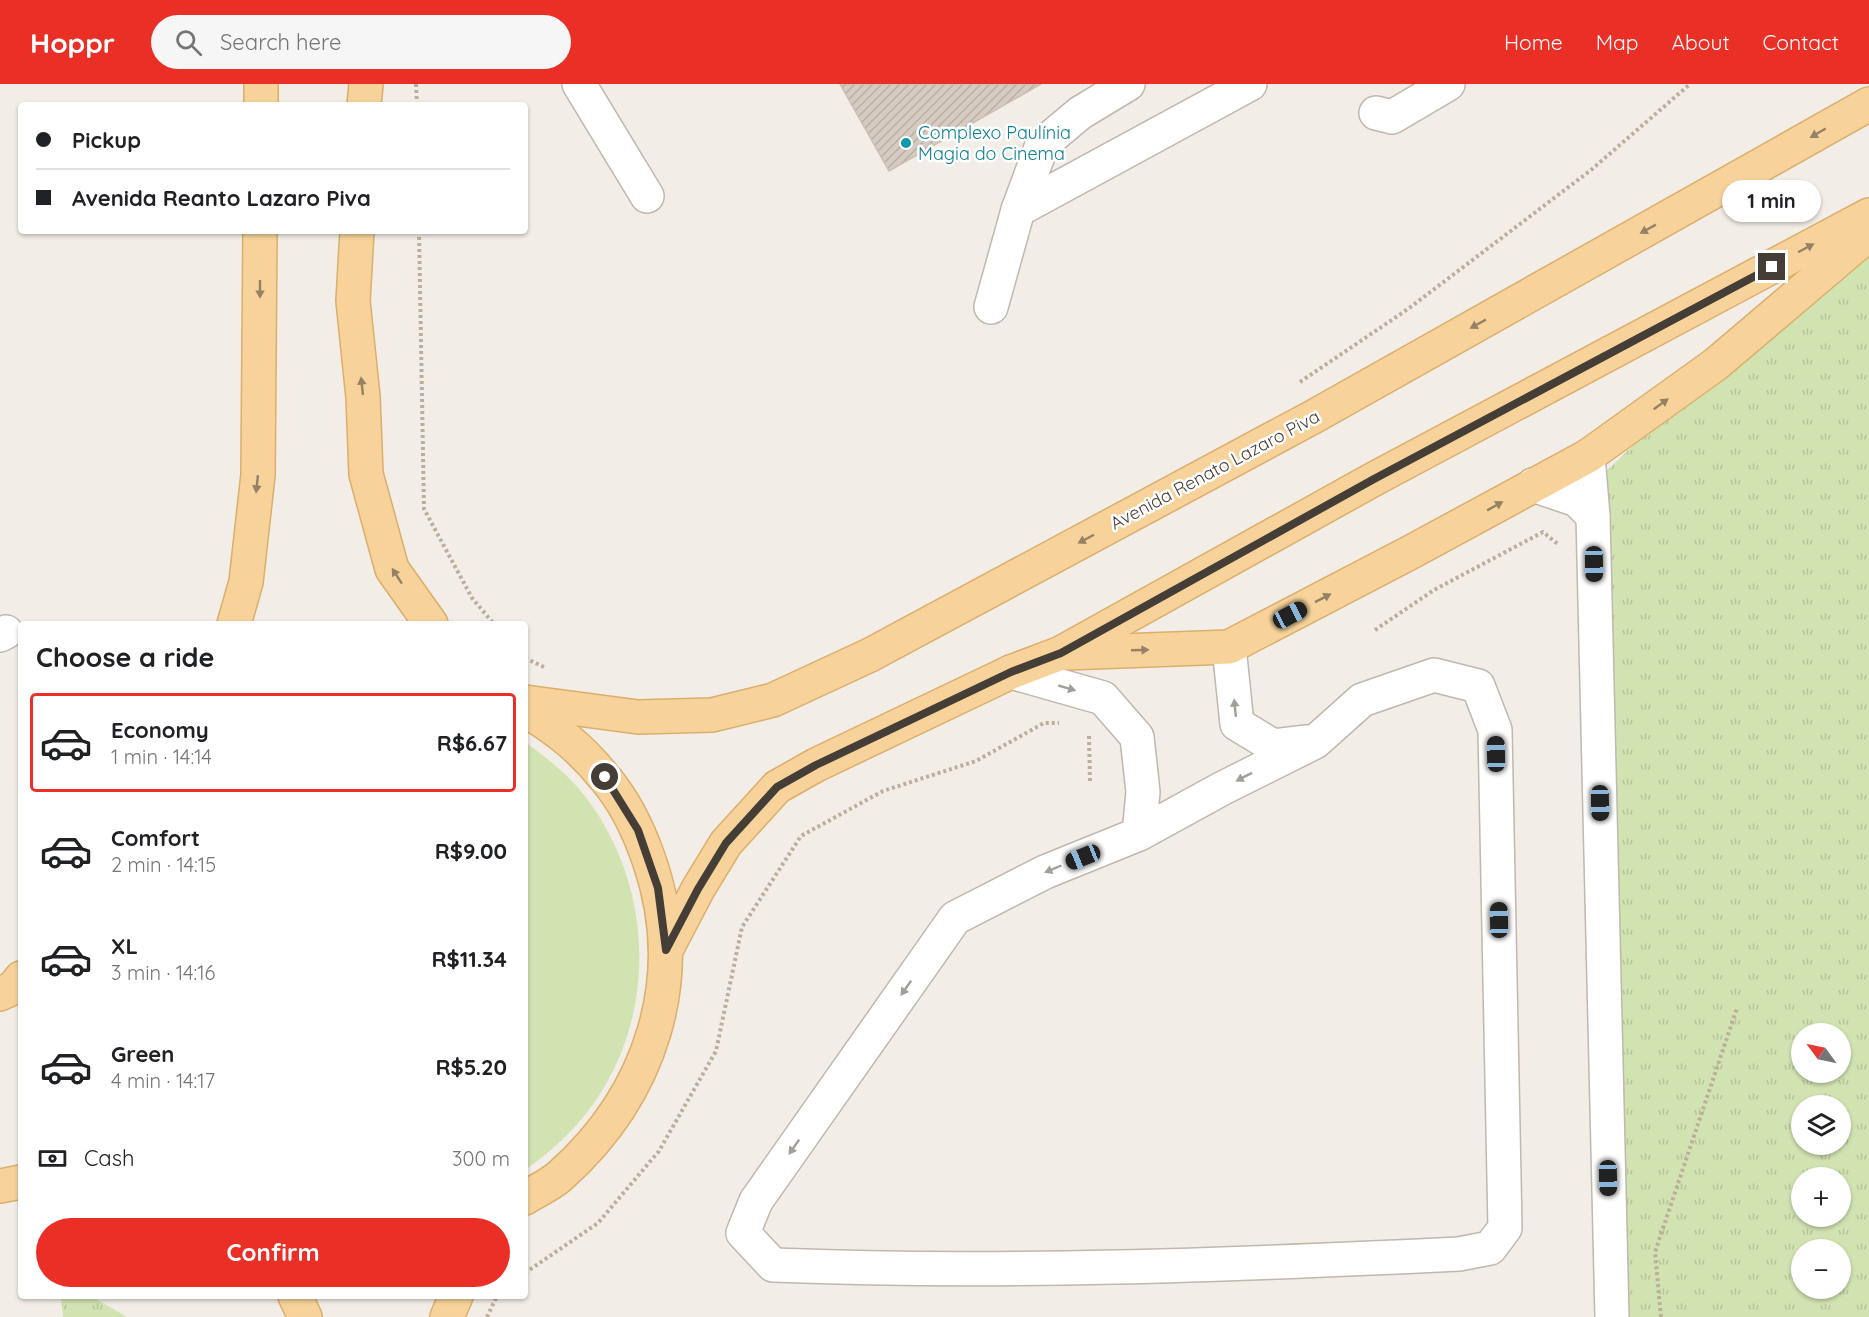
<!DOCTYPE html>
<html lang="en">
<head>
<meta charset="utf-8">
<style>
  :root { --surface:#fff; --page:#f6f6f6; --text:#202124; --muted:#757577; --line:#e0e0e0; --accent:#ea2f26 }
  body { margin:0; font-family:Quicksand,sans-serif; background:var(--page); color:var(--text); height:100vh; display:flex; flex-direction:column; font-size:22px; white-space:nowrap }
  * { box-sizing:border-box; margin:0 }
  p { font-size:20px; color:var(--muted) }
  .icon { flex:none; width:33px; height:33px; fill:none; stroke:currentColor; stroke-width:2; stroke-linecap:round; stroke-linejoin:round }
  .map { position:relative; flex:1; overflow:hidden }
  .panel { position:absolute; left:18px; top:537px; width:510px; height:678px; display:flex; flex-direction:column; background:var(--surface); border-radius:6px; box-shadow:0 2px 4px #0004 }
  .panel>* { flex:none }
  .top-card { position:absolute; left:18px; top:18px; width:510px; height:132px; border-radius:6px; box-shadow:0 2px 4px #0004; display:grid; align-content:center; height:132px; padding:0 18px; background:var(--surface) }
  .needle { width:39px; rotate:303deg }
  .controls { position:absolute; left:1791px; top:939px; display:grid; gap:12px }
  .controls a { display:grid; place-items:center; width:60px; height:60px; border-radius:50%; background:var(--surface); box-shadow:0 2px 4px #0004; font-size:30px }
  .end { position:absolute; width:27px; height:27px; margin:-14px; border:8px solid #453e36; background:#fff; box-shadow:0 0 0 3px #fff }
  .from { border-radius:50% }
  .bubble { position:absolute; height:42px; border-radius:21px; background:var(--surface); box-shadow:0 2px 4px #0004; font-size:20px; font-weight:800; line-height:42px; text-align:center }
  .car { position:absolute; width:18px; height:36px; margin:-18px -9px; border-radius:8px; box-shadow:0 0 4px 2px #0007; background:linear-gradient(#222 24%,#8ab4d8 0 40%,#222 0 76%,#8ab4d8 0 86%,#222 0) }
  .top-card b { display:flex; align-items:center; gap:21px; height:57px; font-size:22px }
  .top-card b+b { border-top:2px solid var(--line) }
  .top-card i { width:15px; height:15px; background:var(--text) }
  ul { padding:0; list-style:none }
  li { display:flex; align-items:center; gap:18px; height:99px; margin:0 12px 9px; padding:0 6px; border:3px solid transparent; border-radius:6px }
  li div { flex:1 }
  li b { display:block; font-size:22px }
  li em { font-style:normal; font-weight:800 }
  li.on { border-color:var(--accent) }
  li>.icon { width:54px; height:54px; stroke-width:1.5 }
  h2 { padding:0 18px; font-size:27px; line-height:72px }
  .pay { display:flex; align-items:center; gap:15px; height:66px; padding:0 18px; font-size:22px }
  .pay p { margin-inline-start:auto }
  .primary-button { display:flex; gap:12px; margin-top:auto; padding:12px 18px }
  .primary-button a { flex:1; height:69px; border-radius:36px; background:var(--accent); color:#fff; font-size:24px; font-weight:800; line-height:69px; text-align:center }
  header { display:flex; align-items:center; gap:36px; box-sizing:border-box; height:84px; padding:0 30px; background:var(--accent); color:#fff }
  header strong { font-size:28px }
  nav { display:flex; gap:33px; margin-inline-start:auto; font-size:21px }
  .search { width:420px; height:54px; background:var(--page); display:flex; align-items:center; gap:15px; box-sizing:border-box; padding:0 21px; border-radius:33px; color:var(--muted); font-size:22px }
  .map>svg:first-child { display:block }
  .grass { fill:url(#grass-tufts); fill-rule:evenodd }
  .park { fill:#d2e3b2 }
  .building { fill:url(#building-hatch); stroke:#cdbfb1; stroke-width:1.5 }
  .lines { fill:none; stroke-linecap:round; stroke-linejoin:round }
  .minor-casing { stroke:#c0b7ad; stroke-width:36 }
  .major-casing { stroke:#dbae6c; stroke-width:36 }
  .path { stroke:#bdae9c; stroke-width:4; stroke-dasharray:3 3; stroke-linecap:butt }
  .minor { stroke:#fff; stroke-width:33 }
  .major { stroke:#f7d39b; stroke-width:33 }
  .oneway { fill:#958163 }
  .oneway2 { fill:#a29e9a }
  .route { stroke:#453e36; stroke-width:8 }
  .culture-dot { fill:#0f9aa8; stroke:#fff; stroke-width:2 }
  .labels { text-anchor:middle; stroke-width:5; stroke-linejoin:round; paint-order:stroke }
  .culture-label { font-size:18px; fill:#0d838f; stroke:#fff; text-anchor:start }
  .street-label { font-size:18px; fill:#453e36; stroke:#fff }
</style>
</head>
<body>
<header>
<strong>Hoppr</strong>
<div class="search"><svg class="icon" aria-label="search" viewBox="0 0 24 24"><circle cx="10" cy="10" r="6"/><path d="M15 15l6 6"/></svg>Search here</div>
<nav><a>Home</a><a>Map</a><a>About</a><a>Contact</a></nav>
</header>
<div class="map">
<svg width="1869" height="1233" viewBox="0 0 1869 1233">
  <defs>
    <pattern id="grass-tufts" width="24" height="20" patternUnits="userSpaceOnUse" patternTransform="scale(1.5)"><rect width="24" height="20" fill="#d2e3b2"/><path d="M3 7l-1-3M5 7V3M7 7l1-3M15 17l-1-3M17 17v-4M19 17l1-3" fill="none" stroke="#b6c49a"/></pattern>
    <pattern id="building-hatch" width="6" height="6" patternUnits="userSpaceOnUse" patternTransform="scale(1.5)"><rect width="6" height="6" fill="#d6cbc0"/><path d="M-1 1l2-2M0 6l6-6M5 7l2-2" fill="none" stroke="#b9afa6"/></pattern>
  </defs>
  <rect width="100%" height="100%" fill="#f2eee7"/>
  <g class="grass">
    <path d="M 1869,150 L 1869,1233 L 1612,1233 L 1577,416 L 1716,280 ZM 1802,950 L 1840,950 L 1840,988 L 1802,988 ZM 1802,1022 L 1840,1022 L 1840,1060 L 1802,1060 ZM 1802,1094 L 1840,1094 L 1840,1132 L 1802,1132 ZM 1802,1166 L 1840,1166 L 1840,1204 L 1802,1204 Z"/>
    <path d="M 61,1212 L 91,1212 L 127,1233 L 63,1233 Z"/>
  </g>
  <path class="park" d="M 525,658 C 544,672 564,687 580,706 C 652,793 660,922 596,1016 C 577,1044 552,1067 525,1086 Z"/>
  <path class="building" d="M 840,0 L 1041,0 L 889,87 Z"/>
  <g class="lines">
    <g class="minor-casing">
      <g id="minor">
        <path d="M 579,0 L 647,112"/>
        <path d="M 1376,29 L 1392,33 L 1448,0"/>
        <path d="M 1018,126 L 1250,0"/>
        <path d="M 991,223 L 1018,126 L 1042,61 L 1080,29 L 1128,0"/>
        <path d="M 1588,372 L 1593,432 L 1612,1233"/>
        <path d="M 1533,401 L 1577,416 L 1593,432"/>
        <path d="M 0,551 L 6,548"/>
        <path d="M 1229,563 L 1237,640 L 1273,662 L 1307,658"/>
        <path d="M 1011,588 L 1103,614 L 1137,653 L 1143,708 L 1139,750 L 1045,788 L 955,834 L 756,1117 L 743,1149 L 773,1181 C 1001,1190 1231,1181 1459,1170 L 1490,1164 L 1505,1144 L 1495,646 L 1478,602 L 1434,591 L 1362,616 L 1315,658 L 1223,704 L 1139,750"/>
      </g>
    </g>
    <g class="major-casing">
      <g id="major">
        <path d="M 261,21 L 261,0"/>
        <path d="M 364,21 L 366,0"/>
        <path d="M 357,147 L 353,217 L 363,313 L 366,390 L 392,485 L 431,540"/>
        <path d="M 234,540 L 246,498 L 258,391 L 260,147"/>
        <path d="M 1066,569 L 1229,563 L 1413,467 L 1588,372 L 1716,280 L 1869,150"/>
        <path d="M 525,618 L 638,633 L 712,631 L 773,616 L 870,571 L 1313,333 L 1869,20"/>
        <path d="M 525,626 C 556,645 581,664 604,693 C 625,717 639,747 649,776 C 690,894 651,1011 560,1092 C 550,1101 536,1107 525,1114"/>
        <path d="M 666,866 L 698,805 L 726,759 L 777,703 L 816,681 L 1011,588 L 1061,569 L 1374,395 L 1869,131"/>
        <path d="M 0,910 L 13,904 L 21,894"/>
        <path d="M 0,1102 L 21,1098"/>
        <path d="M 295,1212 L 305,1233"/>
        <path d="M 447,1233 L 456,1212"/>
      </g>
    </g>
    <g class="path">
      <path d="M 416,0 L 417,21"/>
      <path d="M 419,147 L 424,425 L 472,514 L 494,540"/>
      <path d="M 1300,298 L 1408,225 L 1591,86 L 1690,0"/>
      <path d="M 1375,546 L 1434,506 L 1543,448 L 1559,461"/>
      <path d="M 525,574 L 546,584"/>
      <path d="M 1089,652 L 1090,697"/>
      <path d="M 525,1189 L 598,1139 L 659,1067 L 716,967 L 742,843 L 801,752 L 883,707 L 976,677 L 1044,639 L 1059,639"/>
      <path d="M 487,1233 L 497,1212"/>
      <path d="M 1661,1233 L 1655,1168 L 1737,924"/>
    </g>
    <use href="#minor" class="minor"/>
    <use href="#major" class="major"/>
  </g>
  <defs><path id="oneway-solid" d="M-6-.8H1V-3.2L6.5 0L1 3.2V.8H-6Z" transform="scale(1.5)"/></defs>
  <g class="oneway">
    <use href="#oneway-solid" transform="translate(1818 49) rotate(150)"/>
    <use href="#oneway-solid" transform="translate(1648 145) rotate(151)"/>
    <use href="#oneway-solid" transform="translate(1806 164) rotate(-28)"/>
    <use href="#oneway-solid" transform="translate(260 205) rotate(90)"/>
    <use href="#oneway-solid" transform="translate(1478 240) rotate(151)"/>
    <use href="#oneway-solid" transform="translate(362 302) rotate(-96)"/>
    <use href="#oneway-solid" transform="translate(1661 320) rotate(-36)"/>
    <use href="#oneway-solid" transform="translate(257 400) rotate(96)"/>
    <use href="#oneway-solid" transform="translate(1495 422) rotate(-29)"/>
    <use href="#oneway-solid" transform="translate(1086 455) rotate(152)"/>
    <use href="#oneway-solid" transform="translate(397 492) rotate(-123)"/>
    <use href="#oneway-solid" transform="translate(1323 514) rotate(-27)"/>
    <use href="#oneway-solid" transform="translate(1140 566) rotate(-2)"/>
  </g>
  <g class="oneway2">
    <use href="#oneway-solid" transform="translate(1067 604) rotate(16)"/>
    <use href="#oneway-solid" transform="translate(1235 624) rotate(-96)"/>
    <use href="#oneway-solid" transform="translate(1244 693) rotate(153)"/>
    <use href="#oneway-solid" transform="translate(1053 785) rotate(157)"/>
    <use href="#oneway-solid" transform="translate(906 904) rotate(125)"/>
    <use href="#oneway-solid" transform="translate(794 1063) rotate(125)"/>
  </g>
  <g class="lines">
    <path class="route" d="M 605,693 L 638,746 L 658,804 L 666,866 L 698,805 L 726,759 L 777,703 L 816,681 L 1011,588 L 1061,569 L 1374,395 L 1772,183"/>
  </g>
  <circle class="culture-dot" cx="906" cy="59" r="6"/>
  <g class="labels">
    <g class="culture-label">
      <text x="918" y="55">Complexo Paulínia<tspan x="918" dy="21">Magia do Cinema</tspan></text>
    </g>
    <g class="street-label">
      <text transform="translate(1215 386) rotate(-28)" y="6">Avenida Renato Lazaro Piva</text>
    </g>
  </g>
</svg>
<div class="controls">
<a><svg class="needle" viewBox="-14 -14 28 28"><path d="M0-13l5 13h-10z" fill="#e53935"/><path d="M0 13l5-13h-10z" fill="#757577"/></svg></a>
<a><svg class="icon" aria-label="layers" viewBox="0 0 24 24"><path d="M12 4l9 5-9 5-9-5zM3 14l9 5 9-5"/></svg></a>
<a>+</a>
<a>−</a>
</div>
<i class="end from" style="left:605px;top:693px"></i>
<i class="end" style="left:1772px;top:183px"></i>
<div class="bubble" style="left:1722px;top:96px;width:99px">1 min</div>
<i class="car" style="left:1594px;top:480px;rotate:179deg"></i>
<i class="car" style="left:1290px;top:531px;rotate:62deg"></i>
<i class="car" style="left:1496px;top:670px;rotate:359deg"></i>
<i class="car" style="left:1600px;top:719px;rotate:179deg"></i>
<i class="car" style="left:1083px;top:773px;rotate:248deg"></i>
<i class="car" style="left:1499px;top:836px;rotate:359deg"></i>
<i class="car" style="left:1608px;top:1094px;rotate:179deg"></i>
<div class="top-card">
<b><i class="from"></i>Pickup</b>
<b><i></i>Avenida Reanto Lazaro Piva</b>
</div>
<section class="panel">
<h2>Choose a ride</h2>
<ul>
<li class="on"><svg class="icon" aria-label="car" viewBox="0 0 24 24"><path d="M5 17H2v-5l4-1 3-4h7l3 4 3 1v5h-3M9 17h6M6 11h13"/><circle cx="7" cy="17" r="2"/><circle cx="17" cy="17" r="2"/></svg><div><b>Economy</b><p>1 min · 14:14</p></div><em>R$6.67</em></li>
<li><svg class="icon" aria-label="car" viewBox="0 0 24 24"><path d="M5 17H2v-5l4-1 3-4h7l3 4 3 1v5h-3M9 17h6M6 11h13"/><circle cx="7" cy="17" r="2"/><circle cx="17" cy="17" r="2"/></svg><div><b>Comfort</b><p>2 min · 14:15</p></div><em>R$9.00</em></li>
<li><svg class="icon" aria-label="car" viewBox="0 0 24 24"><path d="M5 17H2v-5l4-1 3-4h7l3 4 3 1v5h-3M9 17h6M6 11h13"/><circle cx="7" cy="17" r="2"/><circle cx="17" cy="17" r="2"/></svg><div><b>XL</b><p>3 min · 14:16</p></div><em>R$11.34</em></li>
<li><svg class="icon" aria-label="car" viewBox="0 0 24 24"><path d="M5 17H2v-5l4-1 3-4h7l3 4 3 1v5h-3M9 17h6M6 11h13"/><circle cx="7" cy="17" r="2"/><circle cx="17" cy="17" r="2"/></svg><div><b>Green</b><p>4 min · 14:17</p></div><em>R$5.20</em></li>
</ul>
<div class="pay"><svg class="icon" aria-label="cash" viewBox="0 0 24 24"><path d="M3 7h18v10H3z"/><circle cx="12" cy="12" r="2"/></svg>Cash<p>300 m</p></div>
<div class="primary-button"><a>Confirm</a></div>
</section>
</div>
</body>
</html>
